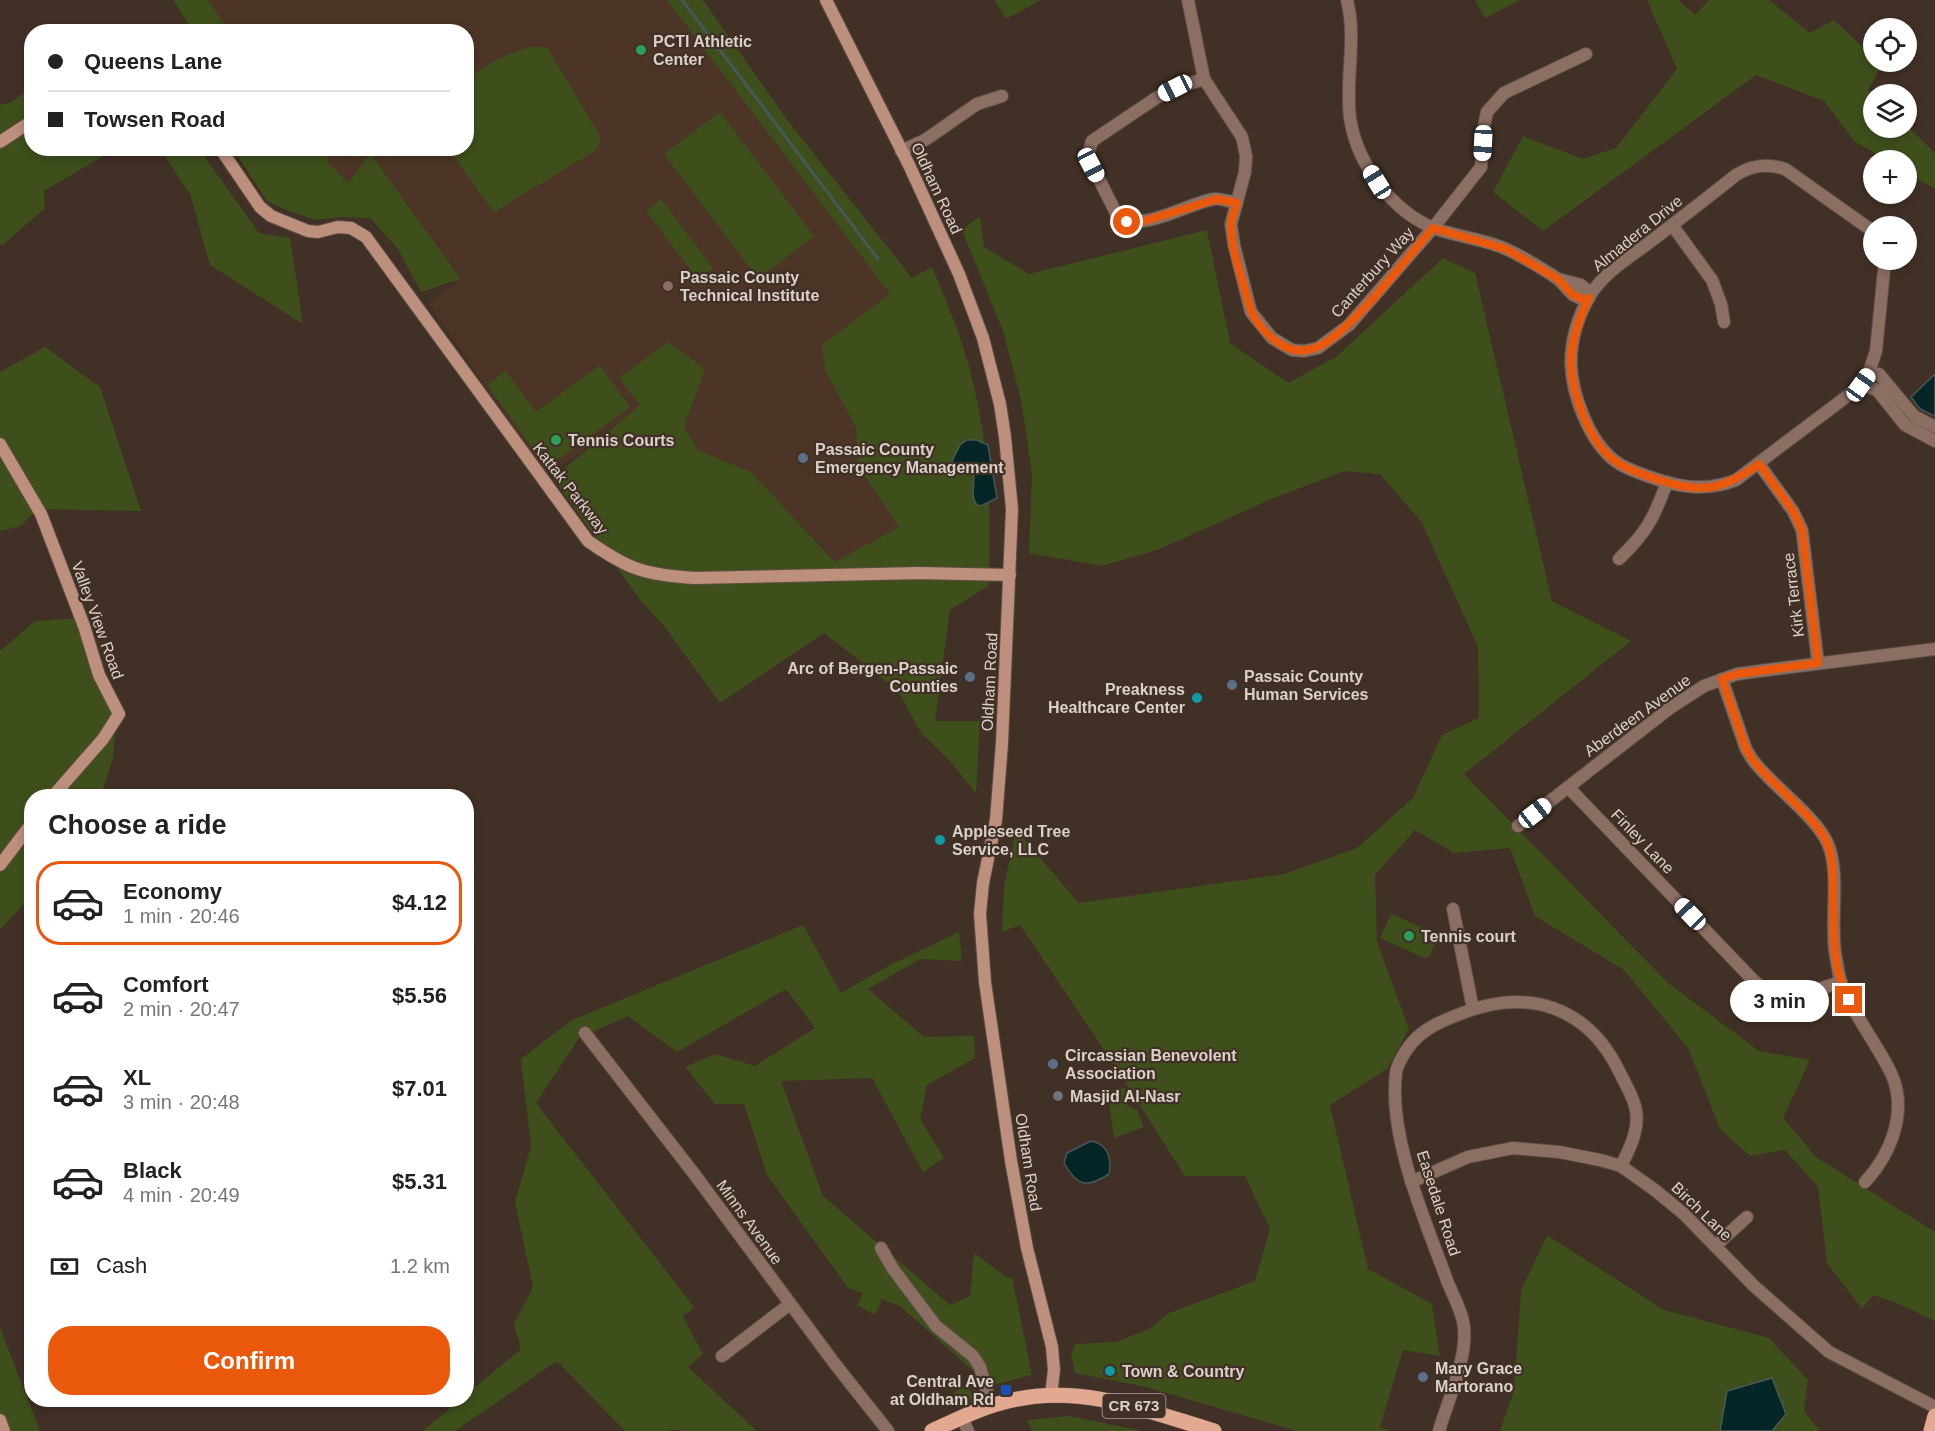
<!DOCTYPE html>
<html lang="en">
<head>
<meta charset="utf-8">
<style>
  :root { --surface:#fff; --page:#f6f6f6; --text:#222; --muted:#767676; --line:#e0e0e0; --accent:#ea580c }
  body { margin:0; font-family:Arial,sans-serif; background:var(--page); color:var(--text); height:100vh; display:flex; flex-direction:column; font-size:22px; white-space:nowrap }
  * { box-sizing:border-box; margin:0 }
  p { font-size:20px; color:var(--muted) }
  .icon { flex:none; width:33px; height:33px; fill:none; stroke:currentColor; stroke-width:2; stroke-linecap:round; stroke-linejoin:round }
  .map { position:relative; flex:1; overflow:hidden }
  .details { position:absolute; left:24px; top:789px; width:450px; height:618px; display:flex; flex-direction:column; background:var(--surface); border-radius:24px; box-shadow:0 3px 9px #0003 }
  .details>* { flex:none }
  .hud { position:absolute; left:24px; top:24px; width:450px; height:132px; border-radius:24px; box-shadow:0 3px 9px #0003; display:grid; align-content:center; height:132px; padding:0 24px; background:var(--surface) }
  .fabs { position:absolute; left:1863px; top:18px; display:grid; gap:12px }
  .fabs a { display:grid; place-items:center; width:54px; height:54px; border-radius:50%; background:var(--surface); box-shadow:0 3px 9px #0003; font-size:30px }
  .end { position:absolute; width:27px; height:27px; margin:-14px; border:8px solid #ea580c; background:#fff; box-shadow:0 0 0 3px #fff }
  .from { border-radius:50% }
  .bubble { position:absolute; height:42px; border-radius:21px; background:var(--surface); box-shadow:0 3px 9px #0003; font-size:20px; font-weight:800; line-height:42px; text-align:center }
  .car { position:absolute; width:18px; height:36px; margin:-18px -9px; border-radius:8px; box-shadow:0 0 4px 2px #0007; background:linear-gradient(#fff 24%,#345 0 40%,#fff 0 76%,#345 0 86%,#fff 0) }
  .hud b { display:flex; align-items:center; gap:21px; height:57px; font-size:22px }
  .hud b+b { border-top:2px solid var(--line) }
  .hud i { width:15px; height:15px; background:var(--text) }
  ul { padding:0; list-style:none }
  li { display:flex; align-items:center; gap:18px; height:84px; margin:0 12px 9px; padding:0 12px; border:3px solid transparent; border-radius:24px }
  li div { flex:1 }
  li b { display:block; font-size:22px }
  li em { font-style:normal; font-weight:800 }
  li.selected { border-color:var(--accent) }
  li>.icon { width:54px; height:54px; stroke-width:1.5 }
  h2 { padding:0 24px; font-size:27px; line-height:72px }
  .pay { display:flex; align-items:center; gap:15px; height:66px; padding:0 24px; font-size:22px }
  .pay p { margin-inline-start:auto }
  .primary-button { display:flex; gap:12px; margin-top:auto; padding:12px 24px }
  .primary-button a { flex:1; height:69px; border-radius:24px; background:var(--accent); color:#fff; font-size:24px; font-weight:800; line-height:69px; text-align:center }
  .map>svg:first-child { display:block }
  .built { fill:#4c3526 }
  .green { fill:#3e4f1b }
  .water { fill:#052527; stroke:#465958; stroke-width:1.5 }
  .lines { fill:none; stroke-linecap:round; stroke-linejoin:round }
  .stream { stroke:#465958; stroke-width:3 }
  .street-casing { stroke:#5d4d43; stroke-width:14 }
  .secondary-casing { stroke:#5d4d43; stroke-width:14 }
  .primary-casing { stroke:#5d4d43; stroke-width:16 }
  .street { stroke:#8c6f63; stroke-width:12 }
  .secondary { stroke:#bd8f7d; stroke-width:12 }
  .primary { stroke:#e3a890; stroke-width:15 }
  .route { stroke:#ea580c; stroke-width:8 }
  .leisure-dot { fill:#2e9e5b; stroke:#413025; stroke-width:2 }
  .education-dot { fill:#8d6e63; stroke:#413025; stroke-width:2 }
  .service-dot { fill:#5c6f8a; stroke:#413025; stroke-width:2 }
  .culture-dot { fill:#0f9aa8; stroke:#413025; stroke-width:2 }
  .worship-dot { fill:#6b7280; stroke:#413025; stroke-width:2 }
  .transit-dot { fill:#1a4fb4; stroke:#413025; stroke-width:2 }
  .labels { text-anchor:middle; stroke-width:4.5; stroke-linejoin:round; paint-order:stroke }
  .shield { fill:#413025; stroke:#aea198; stroke-width:1.5 }
  .shield-label { font-size:15px; font-weight:bold; fill:#dcd1ca }
  .poi-label { font-size:16px; font-weight:bold; fill:#dcd1ca; stroke:#413025; text-anchor:start }
  .street-label { font-size:16px; fill:#dcd1ca; stroke:#413025 }
</style>
</head>
<body>
<div class="map">
<svg width="1935" height="1431" viewBox="0 0 1935 1431">
  <rect width="100%" height="100%" fill="#413025"/>
  <path class="built" d="M 208,0 L 667,0 L 890,294 L 825,370 L 856,428 L 858,466 L 899,527 L 836,562 L 751,472 L 698,450 L 684,427 L 705,369 L 640,405 L 581,452 L 547,476 L 429,304 L 461,278 L 370,153 L 349,184 L 329,164 L 326,149 L 466,148 L 466,32 L 229,31 Z"/>
  <g class="green">
    <path d="M 173,0 L 208,0 L 229,31 L 193,31 Z"/>
    <path d="M 667,0 L 703,0 L 788,121 L 912,278 L 932,267 C 942,292 954,318 962,344 C 988,422 993,505 988,586 L 950,610 L 935,721 L 980,721 L 976,793 L 949,760 L 921,733 L 898,691 L 824,633 L 720,703 L 664,626 L 640,600 L 553,478 L 640,405 L 619,378 L 668,342 L 705,369 L 684,427 L 698,450 L 751,472 L 835,562 L 899,527 L 858,466 L 856,428 L 825,370 L 822,345 L 890,294 Z"/>
    <path d="M 995,0 L 1041,0 L 1006,19 Z"/>
    <path d="M 1475,0 L 1520,0 L 1485,18 Z"/>
    <path d="M 1647,0 L 1678,0 L 1695,15 L 1709,0 L 1769,0 L 1810,33 L 1834,20 L 1873,57 L 1874,62 L 1878,62 L 1882,65 L 1868,89 L 1873,95 L 1874,128 L 1907,126 L 1935,153 L 1935,189 L 1907,173 L 1906,160 L 1887,160 L 1854,141 L 1824,101 L 1756,75 L 1543,231 L 1493,192 L 1523,136 L 1583,159 L 1616,148 L 1677,69 Z"/>
    <path d="M 531,47 L 547,47 L 599,134 C 601,142 600,146 595,151 L 494,212 L 453,156 L 451,149 L 466,148 L 467,80 C 484,66 508,52 531,47 Z"/>
    <path d="M 31,86 L 32,148 L 115,149 L 44,191 L 45,208 L 4,244 L 0,245 L 0,105 L 12,102 Z"/>
    <path d="M 720,112 L 814,236 L 758,279 L 664,154 Z"/>
    <path d="M 160,149 L 199,149 L 259,233 L 290,238 L 303,324 L 210,265 L 190,194 Z"/>
    <path d="M 233,149 L 326,149 L 329,164 L 349,183 L 370,153 L 461,279 L 421,292 L 398,249 L 370,218 L 341,217 L 316,220 L 291,212 L 267,201 Z"/>
    <path d="M 661,199 L 713,268 L 698,280 L 646,211 Z"/>
    <path d="M 980,216 L 984,247 L 1029,274 L 1207,230 L 1230,343 L 1288,383 L 1336,357 L 1443,258 L 1475,273 L 1552,601 L 1631,641 L 1464,774 L 1668,983 L 1759,1051 L 1810,1060 L 1783,1118 L 1816,1157 L 1935,1232 L 1935,1321 L 1897,1303 L 1873,1295 L 1862,1309 L 1827,1263 L 1818,1187 L 1785,1150 L 1750,1156 L 1720,1129 L 1688,1048 L 1624,970 L 1535,916 L 1510,848 L 1454,853 L 1415,830 L 1375,875 L 1377,942 L 1409,1029 L 1387,1069 L 1330,1105 L 1368,1269 L 1432,1304 L 1440,1356 L 1403,1350 L 1380,1427 L 1391,1431 L 1297,1431 L 1146,1387 L 1075,1373 L 1071,1355 L 1075,1344 L 1116,1342 L 1149,1329 L 1169,1313 L 1255,1281 L 1270,1229 L 1245,1176 L 1185,1176 L 1113,1063 L 1020,925 L 1002,932 L 1004,887 L 1016,830 L 1079,903 L 1284,874 L 1357,848 L 1413,798 L 1442,735 L 1479,718 L 1478,647 L 1422,523 L 1380,474 L 1344,471 L 1267,501 L 1157,550 L 1102,566 L 1029,553 L 1032,474 L 1021,399 L 1003,331 L 962,230 Z"/>
    <path d="M 45,347 L 100,387 L 141,511 L 37,509 L 21,526 L 0,531 L 0,372 Z"/>
    <path d="M 600,365 L 630,407 L 547,468 L 487,385 L 506,371 L 536,412 Z"/>
    <path d="M 80,618 L 116,724 L 113,758 L 101,796 L 32,796 L 31,896 L 0,930 L 0,651 L 35,621 Z"/>
    <path d="M 1391,914 L 1437,934 L 1438,938 L 1429,957 L 1425,958 L 1380,938 Z"/>
    <path d="M 803,925 L 841,993 L 890,965 L 959,932 L 962,961 L 920,959 L 868,989 L 924,1037 L 974,1036 L 975,1058 L 927,1085 L 920,1119 L 944,1158 L 923,1172 L 872,1078 L 781,1081 L 823,1196 L 950,1305 L 970,1296 L 974,1253 L 1008,1278 L 1012,1277 L 1032,1375 L 983,1388 L 980,1377 L 900,1306 L 877,1298 L 882,1301 L 875,1315 L 857,1305 L 863,1293 L 848,1288 L 767,1175 L 744,1104 L 715,1104 L 685,1067 L 715,1054 L 755,1066 L 815,1028 L 786,989 L 677,1052 L 628,1016 L 579,1038 L 536,1103 L 694,1307 L 683,1317 L 703,1354 L 688,1367 L 757,1431 L 680,1431 L 678,1429 L 668,1431 L 625,1431 L 557,1361 L 455,1431 L 423,1431 L 460,1400 L 466,1400 L 467,1394 L 521,1349 L 514,1324 L 533,1287 L 515,1202 L 531,1146 L 521,1059 L 572,1020 Z"/>
    <path d="M 1125,1088 L 1127,1105 L 1137,1110 L 1144,1127 L 1114,1138 L 1108,1096 L 1113,1090 Z"/>
    <path d="M 1547,1235 L 1664,1310 L 1769,1338 L 1808,1380 L 1804,1411 L 1820,1431 L 1772,1431 L 1786,1414 L 1772,1378 L 1727,1391 L 1720,1431 L 1500,1431 L 1514,1391 L 1521,1291 Z"/>
    <path d="M 0,1328 L 40,1431 L 0,1431 Z"/>
    <path d="M 967,1385 L 975,1398 L 961,1406 L 953,1393 Z"/>
    <path d="M 1069,1416 L 1134,1429 L 1142,1431 L 1032,1431 L 1027,1420 Z"/>
  </g>
  <g class="water">
    <path d="M 1935,374 L 1935,416 L 1920,409 L 1911,397 Z"/>
    <path d="M 967,440 L 977,440 L 988,445 L 997,498 L 981,506 L 976,504 L 973,496 L 974,476 L 971,473 L 960,473 L 952,461 L 960,445 Z"/>
    <path d="M 1091,1141 C 1108,1144 1112,1159 1109,1174 C 1086,1189 1077,1186 1064,1163 L 1067,1153 Z"/>
    <path d="M 1772,1378 L 1786,1414 L 1772,1431 L 1720,1431 L 1727,1391 Z"/>
  </g>
  <g class="lines">
    <path class="stream" d="M 682,0 L 878,259"/>
    <g class="street-casing">
      <g id="street">
        <path d="M 1188,0 L 1204,79 L 1242,137 L 1246,156 L 1245,172 L 1231,224 L 1234,245 L 1251,312 L 1272,338 L 1292,350 L 1304,351 L 1318,348 L 1349,325 L 1433,228 L 1481,167 L 1484,126 L 1487,112 L 1504,93 L 1586,54"/>
        <path d="M 1347,0 C 1357,40 1345,78 1350,118 C 1357,164 1392,212 1436,229 C 1459,237 1484,239 1506,249 C 1524,257 1541,268 1558,279"/>
        <path d="M 1204,79 L 1175,88 L 1156,98 L 1092,141 L 1089,151 L 1089,159 L 1118,217 C 1145,232 1185,204 1214,199 C 1221,198 1230,202 1237,203"/>
        <path d="M 901,151 L 925,140 L 977,104 L 1002,96"/>
        <path d="M 1672,225 L 1712,280 L 1721,304 L 1724,322"/>
        <path d="M 1874,232 L 1785,169 C 1767,163 1752,165 1736,175 C 1706,199 1676,222 1646,245 C 1627,259 1604,273 1591,294 C 1579,314 1571,339 1571,363 C 1572,395 1589,441 1615,461 C 1627,470 1642,474 1656,479 C 1683,488 1709,491 1736,480 L 1850,394 L 1861,385 L 1868,375 L 1876,351 L 1885,260"/>
        <path d="M 1558,279 L 1581,285 L 1589,292 L 1589,298 L 1584,300 L 1573,295 Z"/>
        <path d="M 1935,427 L 1914,416 L 1879,374 L 1868,375 L 1868,387 L 1877,390 L 1905,425 L 1935,441"/>
        <path d="M 1759,464 L 1793,511 L 1802,530 L 1818,663"/>
        <path d="M 1619,559 C 1647,532 1654,518 1667,482"/>
        <path d="M 1722,679 L 1746,749 L 1752,759 C 1771,785 1816,816 1828,844 C 1841,876 1829,923 1836,958 C 1838,968 1839,979 1843,989 C 1856,1018 1877,1044 1891,1073 C 1908,1110 1892,1153 1865,1182"/>
        <path d="M 1568,787 L 1754,981 C 1766,991 1776,998 1793,997 L 1841,982"/>
        <path d="M 1518,826 L 1670,708 L 1704,686 L 1737,674 L 1767,670 L 1935,649"/>
        <path d="M 1453,909 L 1473,1009"/>
        <path d="M 585,1033 L 695,1175 L 835,1364 L 888,1431"/>
        <path d="M 1411,1182 L 1468,1157 L 1513,1148 L 1559,1152 L 1600,1160 L 1621,1166 L 1656,1191 L 1684,1214 L 1754,1286 L 1829,1352 L 1935,1407"/>
        <path d="M 1715,1246 L 1747,1217"/>
        <path d="M 881,1248 L 893,1269 L 936,1326 L 973,1356 L 980,1367 L 991,1406"/>
        <path d="M 722,1356 L 790,1304"/>
        <path d="M 962,1417 L 968,1431"/>
        <path d="M 1439,1431 C 1448,1399 1470,1354 1463,1321 C 1460,1308 1453,1295 1448,1283 C 1426,1222 1388,1138 1396,1073 C 1397,1065 1405,1051 1411,1044 C 1424,1028 1442,1021 1460,1014 C 1528,987 1588,1006 1620,1073 C 1625,1083 1632,1095 1635,1106 C 1641,1127 1630,1148 1621,1166"/>
      </g>
    </g>
    <g class="secondary-casing">
      <g id="secondary">
        <path d="M 826,0 L 909,165 L 959,274 L 983,338 L 1000,404 L 1005,437 L 1012,509 L 1002,743 L 996,820 L 983,883 L 980,914 L 985,982 L 1011,1161 L 1027,1248 L 1052,1347 L 1054,1370 L 1051,1395"/>
        <path d="M 0,142 L 32,121"/>
        <path d="M 220,148 L 260,207 L 271,216 L 308,231 L 318,232 L 338,227 L 351,228 L 366,237 L 588,541 C 629,570 646,575 695,578 L 919,573 L 1010,575"/>
        <path d="M 0,444 L 41,514 L 84,626 L 99,675 L 119,714 L 103,739 L 53,796"/>
        <path d="M 0,865 L 32,823"/>
        <path d="M 0,1420 L 4,1431"/>
      </g>
    </g>
    <g class="primary-casing">
      <g id="primary">
        <path d="M 932,1431 C 958,1419 984,1406 1013,1400 C 1082,1384 1148,1411 1214,1431"/>
        <path d="M 1931,1431 L 1935,1416"/>
      </g>
    </g>
    <use href="#street" class="street"/>
    <use href="#secondary" class="secondary"/>
    <use href="#primary" class="primary"/>
  </g>
  <g class="lines">
    <path class="route" d="M 1127,222 L 1141,222 L 1217,199 L 1237,203 C 1235,210 1231,218 1231,225 C 1231,250 1242,277 1248,301 C 1252,317 1263,332 1277,342 C 1288,350 1301,353 1315,348 C 1346,338 1409,255 1433,228 L 1506,249 L 1558,279 L 1573,295 L 1584,300 L 1589,298 C 1579,319 1571,340 1571,363 C 1572,394 1589,442 1615,461 C 1627,470 1642,474 1656,479 C 1701,494 1721,491 1759,464 L 1793,511 L 1802,530 L 1818,663 L 1737,674 L 1722,679 L 1746,749 L 1752,759 C 1771,785 1818,818 1828,845 C 1833,860 1833,876 1833,891 C 1834,929 1831,966 1849,1000"/>
  </g>
  <g class="leisure-dot">
    <circle cx="641" cy="50" r="6"/>
    <circle cx="556" cy="440" r="6"/>
    <circle cx="1409" cy="936" r="6"/>
  </g>
  <circle class="education-dot" cx="668" cy="286" r="6"/>
  <g class="service-dot">
    <circle cx="803" cy="458" r="6"/>
    <circle cx="970" cy="677" r="6"/>
    <circle cx="1232" cy="685" r="6"/>
    <circle cx="1053" cy="1064" r="6"/>
    <circle cx="1423" cy="1377" r="6"/>
  </g>
  <g class="culture-dot">
    <circle cx="1197" cy="698" r="6"/>
    <circle cx="940" cy="840" r="6"/>
    <circle cx="1110" cy="1371" r="6"/>
  </g>
  <circle class="worship-dot" cx="1058" cy="1096" r="6"/>
  <rect class="transit-dot" x="1000" y="1384" width="12" height="12" rx="3"/>
  <g class="labels">
    <rect class="shield" x="1102.5" y="1394" width="63" height="24" rx="4.5"/>
    <g class="shield-label">
      <text x="1134" y="1411">CR 673</text>
    </g>
    <g class="poi-label">
      <text x="653" y="47">PCTI Athletic<tspan x="653" dy="18">Center</tspan></text>
      <text x="680" y="283">Passaic County<tspan x="680" dy="18">Technical Institute</tspan></text>
      <text x="568" y="446">Tennis Courts</text>
      <text x="815" y="455">Passaic County<tspan x="815" dy="18">Emergency Management</tspan></text>
      <text x="958" y="674" text-anchor="end">Arc of Bergen-Passaic<tspan x="958" dy="18">Counties</tspan></text>
      <text x="1244" y="682">Passaic County<tspan x="1244" dy="18">Human Services</tspan></text>
      <text x="1185" y="695" text-anchor="end">Preakness<tspan x="1185" dy="18">Healthcare Center</tspan></text>
      <text x="952" y="837">Appleseed Tree<tspan x="952" dy="18">Service, LLC</tspan></text>
      <text x="1421" y="942">Tennis court</text>
      <text x="1065" y="1061">Circassian Benevolent<tspan x="1065" dy="18">Association</tspan></text>
      <text x="1070" y="1102">Masjid Al-Nasr</text>
      <text x="1435" y="1374">Mary Grace<tspan x="1435" dy="18">Martorano</tspan></text>
      <text x="1122" y="1377">Town &amp; Country</text>
      <text x="994" y="1387" text-anchor="end">Central Ave<tspan x="994" dy="18">at Oldham Rd</tspan></text>
    </g>
    <g class="street-label">
      <text transform="translate(937 188) rotate(65)" y="6">Oldham Road</text>
      <text transform="translate(1637 233) rotate(-39)" y="6">Almadera Drive</text>
      <text transform="translate(1372 272) rotate(-48)" y="6">Canterbury Way</text>
      <text transform="translate(571 488) rotate(52)" y="6">Kattak Parkway</text>
      <text transform="translate(1793 595) rotate(-97)" y="6">Kirk Terrace</text>
      <text transform="translate(98 620) rotate(70)" y="6">Valley View Road</text>
      <text transform="translate(989 682) rotate(-87)" y="6">Oldham Road</text>
      <text transform="translate(1637 715) rotate(-36)" y="6">Aberdeen Avenue</text>
      <text transform="translate(1643 841) rotate(46)" y="6">Finley Lane</text>
      <text transform="translate(1029 1162) rotate(81)" y="6">Oldham Road</text>
      <text transform="translate(1439 1203) rotate(72)" y="6">Easedale Road</text>
      <text transform="translate(1702 1211) rotate(44)" y="6">Birch Lane</text>
      <text transform="translate(750 1222) rotate(54)" y="6">Minns Avenue</text>
    </g>
  </g>
</svg>
<div class="fabs">
<a><svg class="icon" aria-label="locate" viewBox="0 0 24 24"><circle cx="12" cy="12" r="6"/><path d="M12 2v4M12 18v4M2 12h4M18 12h4"/></svg></a>
<a><svg class="icon" aria-label="layers" viewBox="0 0 24 24"><path d="M12 4l9 5-9 5-9-5zM3 14l9 5 9-5"/></svg></a>
<a>+</a>
<a>−</a>
</div>
<i class="end from" style="left:1127px;top:222px"></i>
<i class="end" style="left:1849px;top:1000px"></i>
<div class="bubble" style="left:1730px;top:980px;width:99px">3 min</div>
<i class="car" style="left:1175px;top:88px;rotate:243deg"></i>
<i class="car" style="left:1483px;top:143px;rotate:183deg"></i>
<i class="car" style="left:1091px;top:165px;rotate:152deg"></i>
<i class="car" style="left:1377px;top:182px;rotate:328deg"></i>
<i class="car" style="left:1861px;top:385px;rotate:35deg"></i>
<i class="car" style="left:1535px;top:813px;rotate:52deg"></i>
<i class="car" style="left:1690px;top:914px;rotate:316deg"></i>
<div class="hud">
<b><i class="from"></i>Queens Lane</b>
<b><i></i>Towsen Road</b>
</div>
<section class="details">
<h2>Choose a ride</h2>
<ul>
<li class="selected"><svg class="icon" aria-label="car" viewBox="0 0 24 24"><path d="M5 17H2v-5l4-1 3-4h7l3 4 3 1v5h-3M9 17h6M6 11h13"/><circle cx="7" cy="17" r="2"/><circle cx="17" cy="17" r="2"/></svg><div><b>Economy</b><p>1 min · 20:46</p></div><em>$4.12</em></li>
<li><svg class="icon" aria-label="car" viewBox="0 0 24 24"><path d="M5 17H2v-5l4-1 3-4h7l3 4 3 1v5h-3M9 17h6M6 11h13"/><circle cx="7" cy="17" r="2"/><circle cx="17" cy="17" r="2"/></svg><div><b>Comfort</b><p>2 min · 20:47</p></div><em>$5.56</em></li>
<li><svg class="icon" aria-label="car" viewBox="0 0 24 24"><path d="M5 17H2v-5l4-1 3-4h7l3 4 3 1v5h-3M9 17h6M6 11h13"/><circle cx="7" cy="17" r="2"/><circle cx="17" cy="17" r="2"/></svg><div><b>XL</b><p>3 min · 20:48</p></div><em>$7.01</em></li>
<li><svg class="icon" aria-label="car" viewBox="0 0 24 24"><path d="M5 17H2v-5l4-1 3-4h7l3 4 3 1v5h-3M9 17h6M6 11h13"/><circle cx="7" cy="17" r="2"/><circle cx="17" cy="17" r="2"/></svg><div><b>Black</b><p>4 min · 20:49</p></div><em>$5.31</em></li>
</ul>
<div class="pay"><svg class="icon" aria-label="cash" viewBox="0 0 24 24"><path d="M3 7h18v10H3z"/><circle cx="12" cy="12" r="2"/></svg>Cash<p>1.2 km</p></div>
<div class="primary-button"><a>Confirm</a></div>
</section>
</div>
</body>
</html>
